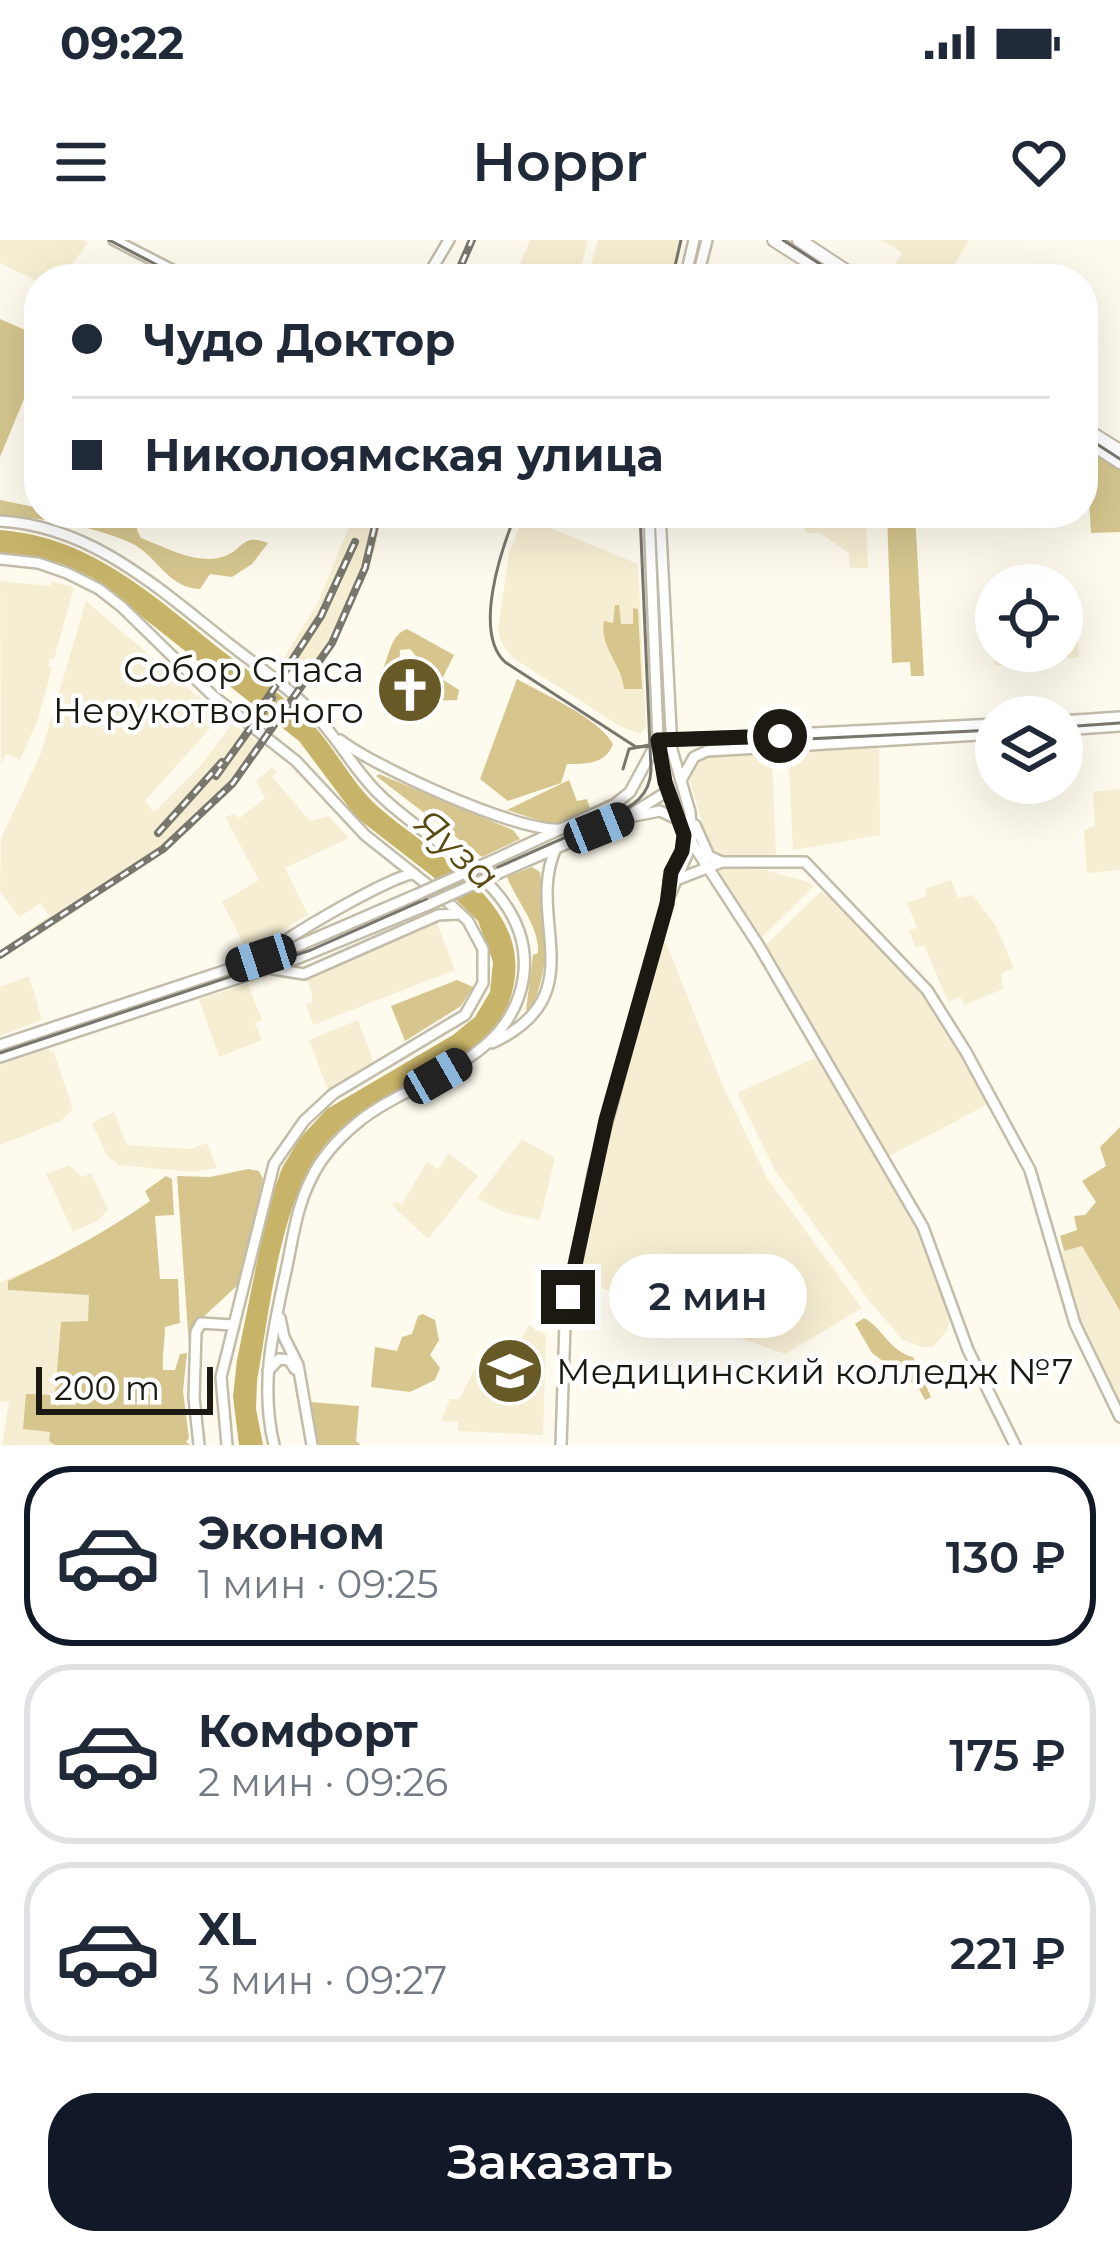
<!DOCTYPE html>
<html lang="ru">
<head>
<meta charset="utf-8">
<style>
  :root { --surface:#fff; --page:#f2f2f3; --text:#1f2937; --muted:#747a83; --line:#e0e1e3; --accent:#111827 }
  body { margin:0; font-family:Montserrat,sans-serif; background:var(--page); color:var(--text); height:100vh; display:flex; flex-direction:column; font-size:45px; white-space:nowrap }
  * { box-sizing:border-box; margin:0 }
  p { font-size:39px; color:var(--muted) }
  .icon { flex:none; width:66px; height:66px; fill:none; stroke:currentColor; stroke-width:2; stroke-linecap:round; stroke-linejoin:round }
  .map { position:relative; height:1205px; overflow:hidden }
  .drawer { display:flex; flex-direction:column; background:var(--surface); flex:1 }
  .drawer>* { flex:none }
  .top-card { position:absolute; left:24px; top:24px; width:1074px; height:264px; border-radius:48px; box-shadow:0 12px 48px #0002; display:grid; align-content:center; height:264px; padding:0 48px; background:var(--surface) }
  .buttons { position:absolute; left:975px; top:324px; display:grid; gap:24px }
  .buttons a { display:grid; place-items:center; width:108px; height:108px; border-radius:50%; background:var(--surface); box-shadow:0 12px 48px #0002; font-size:60px }
  .scale { position:absolute; left:36px; bottom:30px; width:177px; box-sizing:border-box; padding-left:12px; border:6px solid #1b1912; border-top:0; font-size:33px; line-height:42px; white-space:nowrap; color:#1b1912; -webkit-text-stroke:9px #fff; paint-order:stroke }
  .end { position:absolute; width:54px; height:54px; margin:-27px; border:15px solid #1b1912; background:#fff; box-shadow:0 0 0 6px #fff }
  .from { border-radius:50% }
  .bubble { position:absolute; height:84px; border-radius:42px; background:var(--surface); box-shadow:0 12px 48px #0002; font-size:39px; font-weight:600; line-height:84px; text-align:center }
  .car { position:absolute; width:36px; height:72px; margin:-36px -18px; border-radius:15px; box-shadow:0 0 9px 3px #0007; background:linear-gradient(#222 24%,#8ab4d8 0 40%,#222 0 76%,#8ab4d8 0 86%,#222 0) }
  .top-card b { display:flex; align-items:center; gap:42px; height:114px; font-size:45px }
  .top-card b+b { border-top:3px solid var(--line) }
  .top-card i { width:30px; height:30px; background:var(--text) }
  ul { padding:21px 0 0; list-style:none }
  li { display:flex; align-items:center; gap:36px; height:180px; margin:0 24px 18px; padding:0 24px; border:6px solid var(--line); border-radius:48px }
  li div { flex:1 }
  li b { display:block; font-size:45px }
  li em { font-style:normal; font-weight:600 }
  li.active { border-color:var(--accent) }
  li>.icon { width:108px; height:108px; stroke-width:1.5 }
  .cta { display:flex; gap:24px; margin-top:auto; padding:24px 48px }
  .cta a { flex:1; height:138px; border-radius:48px; background:var(--accent); color:#fff; font-size:48px; font-weight:600; line-height:138px; text-align:center }
  .status { display:flex; justify-content:space-between; align-items:center; height:84px; padding:0 60px; background:var(--surface); direction:ltr }
  .status svg { height:33px; fill:currentColor }
  header { display:flex; justify-content:space-between; align-items:center; height:156px; padding:0 48px; background:var(--surface); font-size:54px; font-weight:600 }
  .map>svg:first-child { display:block }
  .built { fill:#f6eed2 }
  .green { fill:#d6c68e }
  .water { fill:#c8b469 }
  .lines { fill:none; stroke-linecap:round; stroke-linejoin:round }
  .secondary-casing { stroke:#c2bca9; stroke-width:14 }
  .primary-casing { stroke:#c2bca9; stroke-width:16 }
  .secondary { stroke:#fff; stroke-width:9 }
  .primary { stroke:#fff; stroke-width:12 }
  .tram { stroke:#79776d; stroke-width:3 }
  .rail-casing { stroke:#79776d; stroke-width:8 }
  .rail { stroke:#fff; stroke-width:3; stroke-dasharray:9; stroke-linecap:butt }
  .secondary-bridge-casing { stroke:#c2bca9; stroke-width:14; stroke-linecap:butt }
  .secondary-bridge { stroke:#fff; stroke-width:9 }
  .route { stroke:#1b1912; stroke-width:15 }
  .labels { text-anchor:middle; stroke-width:9; stroke-linejoin:round; paint-order:stroke }
  .poi-label { font-size:36px; fill:#1b1912; stroke:#fff; text-anchor:end }
  .water-label { font-size:39px; font-style:italic; fill:#5a4c11; stroke:#fff }
</style>
</head>
<body>
<div class="status"><b>09:22</b><svg viewBox="0 0 49 12"><path d="M0 12V9h3v3zM5 12V6h3v6zM10 12V3h3v9zM15 12V0h3v12zM26 1h20v11H26zM47 4h2v5h-2z"/></svg></div>
<header><svg class="icon" aria-label="menu" viewBox="0 0 24 24"><path d="M4 6h16M4 12h16M4 18h16"/></svg>Hoppr<svg class="icon" aria-label="heart" viewBox="0 0 24 24"><path d="M12 20l-8-8c-3-5 5-10 8-4 3-6 11-1 8 4z"/></svg></header>
<div class="map">
<svg width="1120" height="1205" viewBox="0 0 1120 1205">
  <rect width="100%" height="100%" fill="#fefbee"/>
  <g class="built">
    <path d="M 0,0 L 84,0 L 88,2 L 62,39 L 39,39 L 39,42 L 0,23 Z"/>
    <path d="M 530,0 L 588,0 L 578,39 L 514,39 Z"/>
    <path d="M 598,0 L 680,0 L 671,39 L 587,39 Z"/>
    <path d="M 882,0 L 969,0 L 946,39 L 887,39 L 902,13 Z"/>
    <path d="M 355,273 L 383,273 L 375,309 L 354,364 L 311,443 L 282,421 L 318,362 Z"/>
    <path d="M 804,273 L 866,273 L 868,328 L 850,328 L 849,313 L 820,293 L 805,293 Z"/>
    <path d="M 523,277 L 638,324 L 646,487 L 641,494 L 620,486 L 513,418 L 502,404 L 498,391 L 509,313 Z"/>
    <path d="M 0,341 L 50,346 L 52,341 L 74,347 L 54,419 L 50,419 L 48,426 L 52,428 L 38,479 L 20,520 L 6,514 L 1,524 Z"/>
    <path d="M 991,347 L 996,347 L 996,411 L 1062,411 L 1062,349 L 1074,350 L 1079,417 L 995,426 Z"/>
    <path d="M 86,361 L 221,476 L 145,561 L 154,572 L 201,525 L 232,484 L 265,507 L 194,587 L 140,629 L 32,700 L 27,691 L 49,676 L 41,663 L 19,677 L 0,651 L 1,598 L 41,513 Z"/>
    <path d="M 879,502 L 880,595 L 793,610 L 788,508 Z"/>
    <path d="M 768,510 L 772,514 L 776,617 L 715,616 L 710,610 L 688,534 L 700,515 Z"/>
    <path d="M 272,527 L 277,532 L 272,537 L 310,581 L 328,576 L 349,598 L 285,628 L 308,675 L 261,702 L 255,701 L 257,709 L 248,712 L 222,662 L 259,640 L 225,577 L 234,574 L 240,578 L 265,558 L 256,541 Z"/>
    <path d="M 1120,549 L 1120,630 L 1087,633 L 1084,590 L 1095,586 L 1093,552 Z"/>
    <path d="M 725,628 L 765,630 L 811,643 L 813,647 L 762,697 L 721,635 L 720,630 Z"/>
    <path d="M 951,640 L 958,658 L 973,655 L 996,686 L 1014,728 L 1001,734 L 1003,749 L 965,765 L 960,757 L 948,762 L 924,705 L 916,708 L 909,690 L 917,688 L 907,663 L 927,656 L 925,649 Z"/>
    <path d="M 821,651 L 854,675 L 925,752 L 990,863 L 888,917 L 765,706 Z"/>
    <path d="M 437,683 L 455,730 L 313,785 L 306,764 L 312,762 L 312,753 L 305,735 Z"/>
    <path d="M 666,702 L 722,844 L 767,938 L 862,1068 L 785,1114 L 579,1040 L 612,879 L 660,706 Z"/>
    <path d="M 29,736 L 42,780 L 0,796 L 0,747 Z"/>
    <path d="M 248,744 L 262,780 L 255,783 L 262,800 L 219,817 L 199,759 Z"/>
    <path d="M 358,780 L 374,823 L 328,850 L 309,800 Z"/>
    <path d="M 47,809 L 54,813 L 73,869 L 61,881 L 0,905 L 0,825 Z"/>
    <path d="M 817,817 L 924,1002 L 950,1080 L 947,1091 L 933,1107 L 922,1107 L 903,1100 L 871,1063 L 776,932 L 737,853 Z"/>
    <path d="M 114,872 L 127,905 L 190,909 L 207,903 L 205,897 L 217,928 L 193,932 L 119,925 L 107,916 L 92,883 Z"/>
    <path d="M 522,899 L 555,918 L 540,980 L 503,972 L 477,958 Z"/>
    <path d="M 449,913 L 478,936 L 428,999 L 392,965 L 396,961 L 402,964 L 427,922 L 438,929 Z"/>
    <path d="M 69,925 L 82,937 L 91,933 L 108,969 L 100,979 L 73,992 L 46,934 Z"/>
    <path d="M 137,972 L 157,1205 L 2,1205 L 9,1162 L 0,1161 L 0,1042 L 63,1015 Z"/>
    <path d="M 1082,1006 L 1120,1071 L 1120,1169 L 1073,1069 L 1058,1012 Z"/>
    <path d="M 529,1085 L 546,1095 L 543,1195 L 458,1191 L 458,1182 L 441,1181 L 450,1159 L 459,1159 L 487,1106 L 519,1102 Z"/>
  </g>
  <g class="green">
    <path d="M 0,79 L 39,96 L 39,135 L 33,137 L 0,217 Z"/>
    <path d="M 1086,208 L 1120,229 L 1120,292 L 1091,293 Z"/>
    <path d="M 0,260 L 39,268 L 39,273 L 83,276 L 86,273 L 138,273 L 137,290 L 141,298 C 167,308 199,326 225,316 C 244,309 242,293 268,303 L 252,324 L 232,337 L 210,334 L 200,349 C 167,348 157,315 131,303 C 88,284 46,279 0,275 Z"/>
    <path d="M 887,273 L 915,273 L 924,436 L 911,436 L 910,422 L 892,423 Z"/>
    <path d="M 615,365 L 619,365 L 621,384 L 633,384 L 633,368 L 638,369 L 642,449 L 624,449 C 622,424 599,407 604,381 L 613,383 Z"/>
    <path d="M 407,389 L 454,415 L 442,439 L 459,450 L 457,460 L 430,461 L 428,451 L 434,437 L 410,409 L 400,410 L 399,431 L 388,434 L 383,429 C 389,416 391,394 407,389 Z"/>
    <path d="M 517,439 C 543,454 599,478 613,504 C 606,525 583,524 567,524 L 561,543 L 508,561 L 480,539 Z"/>
    <path d="M 379,534 L 513,590 L 520,599 L 482,617 L 376,536 Z"/>
    <path d="M 569,540 L 577,561 L 587,559 L 590,569 L 553,585 L 507,570 Z"/>
    <path d="M 532,627 L 540,632 C 546,677 552,727 531,769 L 526,770 L 533,715 L 538,713 C 540,687 517,662 507,637 Z"/>
    <path d="M 457,740 L 473,747 L 461,766 L 405,801 L 391,766 Z"/>
    <path d="M 1120,887 L 1120,1071 L 1082,1006 L 1064,1011 L 1060,996 L 1077,990 L 1074,976 L 1085,975 L 1096,962 L 1082,941 L 1106,926 L 1100,907 Z"/>
    <path d="M 248,929 L 259,931 L 263,939 L 241,1042 L 198,1082 L 189,1106 L 177,936 L 210,937 Z"/>
    <path d="M 166,936 L 172,939 L 174,975 L 155,976 L 160,1039 L 178,1039 L 180,1083 L 165,1087 C 165,1103 162,1113 163,1130 L 175,1130 L 180,1114 L 187,1113 L 183,1151 L 189,1198 L 186,1202 L 190,1205 L 55,1205 L 49,1201 L 50,1192 L 23,1189 L 26,1154 L 55,1155 L 61,1082 L 88,1081 L 89,1055 L 8,1050 L 8,1041 C 59,1017 106,992 150,961 L 145,951 Z"/>
    <path d="M 423,1074 L 435,1080 L 439,1100 L 430,1115 L 440,1128 L 435,1140 L 410,1152 L 371,1147 L 375,1107 L 397,1111 L 402,1097 L 412,1094 L 418,1076 Z"/>
    <path d="M 864,1078 C 883,1088 889,1111 913,1117 L 931,1157 L 925,1160 L 918,1147 L 872,1113 L 855,1084 Z"/>
    <path d="M 311,1162 L 359,1166 L 356,1201 L 361,1205 L 318,1205 Z"/>
  </g>
  <path class="water" d="M 0,290 C 90,297 152,354 220,409 C 248,431 279,452 305,477 C 332,502 347,536 373,562 C 428,614 539,661 511,756 C 488,830 379,846 329,900 C 280,954 270,1069 257,1141 L 256,1169 L 263,1205 L 239,1205 L 233,1157 L 237,1120 L 268,968 L 282,928 L 300,898 L 327,869 L 453,795 L 475,777 L 490,752 L 493,722 L 478,681 L 432,636 L 356,577 L 299,501 L 93,338 L 60,323 L 0,313 Z"/>
  <g class="lines">
    <g class="secondary-casing">
      <g id="secondary">
        <path d="M 114,0 L 190,39"/>
        <path d="M 426,39 L 449,0"/>
        <path d="M 685,39 L 694,0"/>
        <path d="M 697,39 L 707,0"/>
        <path d="M 649,273 L 658,500 L 667,551 L 692,603 L 759,706 L 923,987 L 968,1110 L 1015,1205"/>
        <path d="M 0,281 C 92,286 159,349 228,403 C 256,425 287,446 312,472 C 338,497 354,531 381,556 C 434,608 538,649 523,740 C 508,825 413,837 357,883 C 339,898 321,917 311,939 C 297,966 293,997 287,1026 C 274,1087 259,1143 274,1205"/>
        <path d="M 0,319 L 38,323 L 67,333 L 99,349 L 122,367 L 212,455 L 296,521 L 365,595 L 438,653 L 468,681 L 483,709 L 483,743 L 465,775 L 333,854 L 304,881 L 274,924 L 221,1137 L 227,1205"/>
        <path d="M 1062,481 L 1120,477"/>
        <path d="M 1062,490 L 1120,486"/>
        <path d="M 340,500 C 375,527 519,593 561,589"/>
        <path d="M 670,500 L 996,484"/>
        <path d="M 681,540 L 694,517 L 707,511 L 996,494"/>
        <path d="M 634,576 L 660,571 L 679,580"/>
        <path d="M 695,585 L 709,616 L 722,622"/>
        <path d="M 487,623 L 615,564 L 630,552 L 658,500"/>
        <path d="M 499,633 L 623,579 L 668,551"/>
        <path d="M 676,640 L 722,622 L 805,622 L 927,750 L 966,812 L 1030,930 L 1075,1084 L 1120,1177"/>
        <path d="M 669,641 L 682,611 L 684,595"/>
        <path d="M 263,717 C 280,700 396,633 414,634"/>
        <path d="M 273,729 L 304,734 L 438,675 L 459,674"/>
        <path d="M 492,803 C 596,755 524,678 556,608"/>
        <path d="M 0,805 L 293,708 L 418,654"/>
        <path d="M 0,817 L 296,719 L 430,664"/>
        <path d="M 280,1078 L 284,1097 L 298,1125 L 312,1205"/>
        <path d="M 268,1131 L 279,1119 L 289,1120 L 295,1129"/>
        <path d="M 199,1205 L 194,1157 L 196,1092 L 201,1083 L 232,1085"/>
        <path d="M 561,1205 L 565,1084 L 593,934 L 666,664 L 692,603 L 690,572 L 672,510 L 660,273"/>
      </g>
    </g>
    <g class="primary-casing">
      <g id="primary">
        <path d="M 774,0 L 835,39"/>
        <path d="M 799,0 L 858,39"/>
        <path d="M 1083,188 L 1120,211"/>
        <path d="M 1083,198 L 1120,222"/>
      </g>
    </g>
    <use href="#secondary" class="secondary"/>
    <use href="#primary" class="primary"/>
    <g class="tram">
      <path d="M 109,0 L 184,39"/>
      <path d="M 783,0 L 843,39"/>
      <path d="M 672,39 L 681,0"/>
      <path d="M 1083,195 L 1120,219"/>
      <path d="M 516,273 C 501,310 473,392 505,422 L 636,507 L 996,490"/>
      <path d="M 1062,487 L 1120,483"/>
      <path d="M 623,529 L 629,509 L 649,505"/>
      <path d="M 0,813 L 311,710 L 611,577 C 633,566 650,556 651,530 L 640,273"/>
    </g>
    <g class="rail-casing">
      <g id="rail">
        <path d="M 455,39 L 472,0"/>
        <path d="M 261,468 L 321,376 L 355,302"/>
        <path d="M 216,536 L 272,458"/>
        <path d="M 158,593 L 222,522"/>
        <path d="M 0,715 L 163,609 L 233,543 L 332,403 L 365,328 L 378,273"/>
      </g>
    </g>
    <use href="#rail" class="rail"/>
    <g class="secondary-bridge-casing">
      <g id="secondary-bridge">
        <path d="M 418,654 L 487,623"/>
        <path d="M 430,664 L 499,633"/>
      </g>
    </g>
    <use href="#secondary-bridge" class="secondary-bridge"/>
  </g>
  <g class="lines">
    <path class="route" d="M 568,1057 L 606,880 L 667,664 L 671,632 L 682,611 L 684,595 L 665,542 L 658,500 L 780,496"/>
  </g>
  <defs>
    <g id="church-disc" transform="scale(3.45)"><circle r="9.5" fill="#685a27" stroke="#fff"/><path d="M-1.2-6h2.4v3.5h3.3v2.4h-3.3V6h-2.4V-.1h-3.3v-2.4h3.3Z" fill="#fff"/></g>
    <g id="university-disc" transform="scale(3.45)"><circle r="9.5" fill="#685a27" stroke="#fff"/><path d="M0-5L7-2L0 1L-7-2ZM-4 1L0 2.5L4 1V4Q0 6-4 4Z" fill="#fff"/></g>
  </defs>
  <g fill-rule="evenodd">
    <use href="#church-disc" x="410" y="450"/>
    <use href="#university-disc" x="510" y="1131"/>
  </g>
  <g class="labels">
    <g class="poi-label">
      <text x="364" y="442">Собор Спаса<tspan x="364" dy="41">Нерукотворного</tspan></text>
      <text x="556" y="1144" text-anchor="start">Медицинский колледж №7</text>
    </g>
    <g class="water-label">
      <text transform="translate(457 609) rotate(43)" y="14">Яуза</text>
    </g>
  </g>
</svg>
<div class="buttons">
<a><svg class="icon" aria-label="locate" viewBox="0 0 24 24"><circle cx="12" cy="12" r="6"/><path d="M12 2v4M12 18v4M2 12h4M18 12h4"/></svg></a>
<a><svg class="icon" aria-label="layers" viewBox="0 0 24 24"><path d="M12 4l9 5-9 5-9-5zM3 14l9 5 9-5"/></svg></a>
</div>
<div class="scale">200 m</div>
<i class="end from" style="left:780px;top:496px"></i>
<i class="end" style="left:568px;top:1057px"></i>
<div class="bubble" style="left:609px;top:1014px;width:198px">2 мин</div>
<i class="car" style="left:599px;top:588px;rotate:68deg"></i>
<i class="car" style="left:261px;top:718px;rotate:252deg"></i>
<i class="car" style="left:438px;top:836px;rotate:60deg"></i>
<div class="top-card">
<b><i class="from"></i>Чудо Доктор</b>
<b><i></i>Николоямская улица</b>
</div>
</div>
<section class="drawer">
<ul>
<li class="active"><svg class="icon" aria-label="car" viewBox="0 0 24 24"><path d="M5 17H2v-5l4-1 3-4h7l3 4 3 1v5h-3M9 17h6M6 11h13"/><circle cx="7" cy="17" r="2"/><circle cx="17" cy="17" r="2"/></svg><div><b>Эконом</b><p>1 мин · 09:25</p></div><em>130 ₽</em></li>
<li><svg class="icon" aria-label="car" viewBox="0 0 24 24"><path d="M5 17H2v-5l4-1 3-4h7l3 4 3 1v5h-3M9 17h6M6 11h13"/><circle cx="7" cy="17" r="2"/><circle cx="17" cy="17" r="2"/></svg><div><b>Комфорт</b><p>2 мин · 09:26</p></div><em>175 ₽</em></li>
<li><svg class="icon" aria-label="car" viewBox="0 0 24 24"><path d="M5 17H2v-5l4-1 3-4h7l3 4 3 1v5h-3M9 17h6M6 11h13"/><circle cx="7" cy="17" r="2"/><circle cx="17" cy="17" r="2"/></svg><div><b>XL</b><p>3 мин · 09:27</p></div><em>221 ₽</em></li>
</ul>
<div class="cta"><a>Заказать</a></div>
</section>
</body>
</html>
